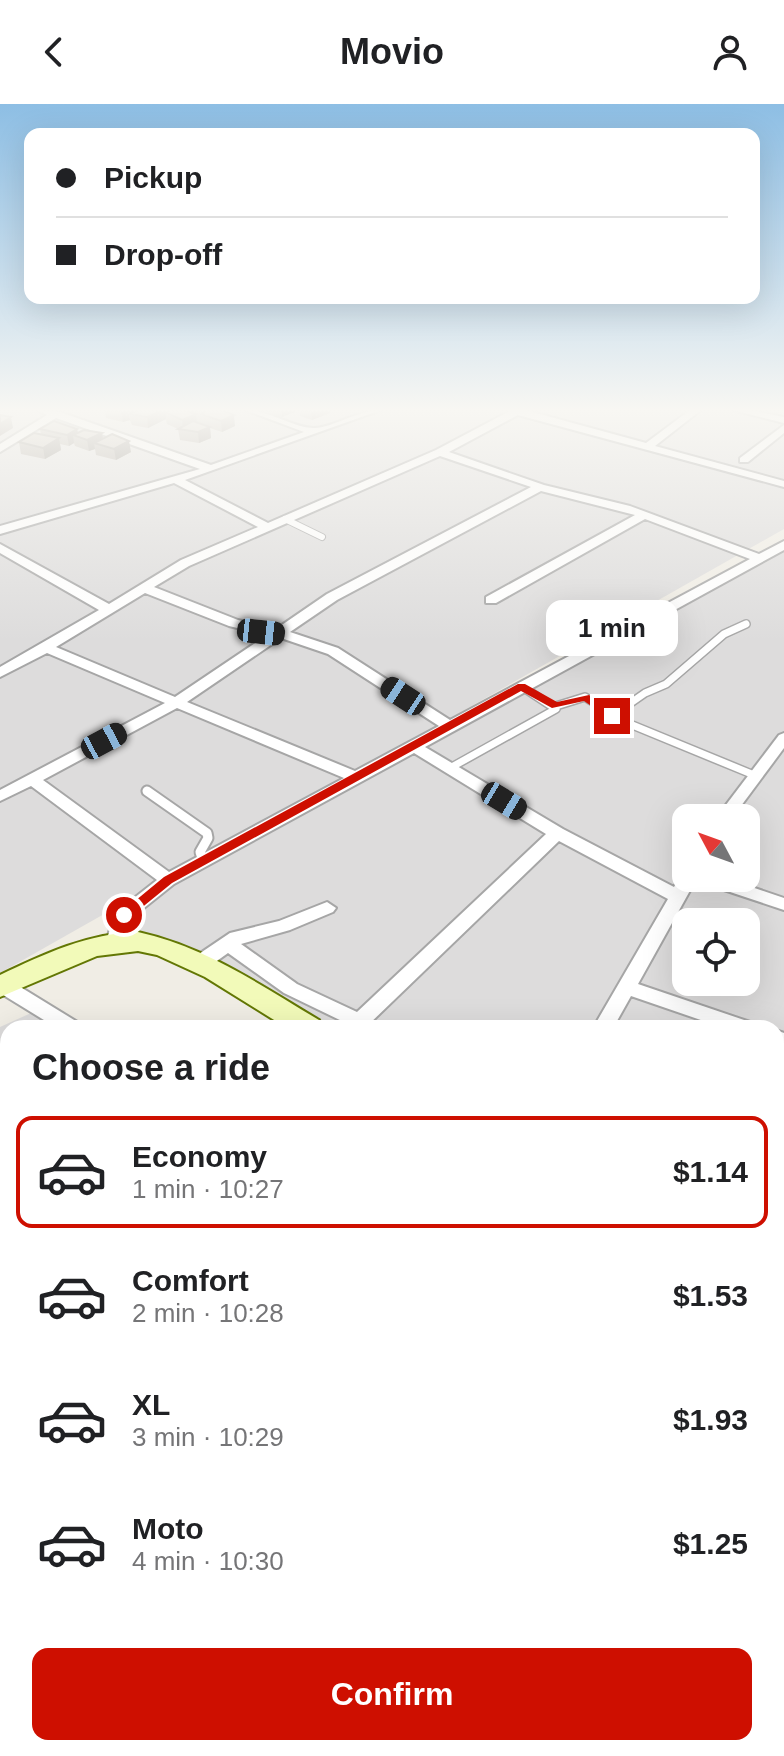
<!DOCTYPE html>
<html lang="en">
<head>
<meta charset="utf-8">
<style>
  :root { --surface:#fff; --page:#f6f6f6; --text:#202124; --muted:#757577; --line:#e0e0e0; --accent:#ce0f00 }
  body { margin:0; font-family:Arial,sans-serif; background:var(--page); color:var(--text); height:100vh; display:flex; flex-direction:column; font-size:30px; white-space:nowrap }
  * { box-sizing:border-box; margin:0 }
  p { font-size:26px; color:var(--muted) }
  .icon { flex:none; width:44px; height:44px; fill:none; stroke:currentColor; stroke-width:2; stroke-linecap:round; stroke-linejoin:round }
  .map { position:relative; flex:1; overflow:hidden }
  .drawer { position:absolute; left:0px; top:916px; width:784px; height:736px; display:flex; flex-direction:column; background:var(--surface); border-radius:24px 24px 0 0; box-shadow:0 8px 32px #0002 }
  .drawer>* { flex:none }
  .banner { position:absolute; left:24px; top:24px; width:736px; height:176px; border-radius:16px; box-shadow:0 8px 32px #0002; display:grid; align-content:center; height:176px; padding:0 32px; background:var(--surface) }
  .needle { width:52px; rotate:311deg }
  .fabs { position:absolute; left:672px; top:700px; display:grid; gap:16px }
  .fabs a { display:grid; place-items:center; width:88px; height:88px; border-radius:16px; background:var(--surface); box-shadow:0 8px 32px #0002; font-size:40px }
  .end { position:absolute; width:36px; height:36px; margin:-18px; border:10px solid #ce0f00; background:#fff; box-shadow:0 0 0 4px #fff }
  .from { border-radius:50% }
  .bubble { position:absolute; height:56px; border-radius:16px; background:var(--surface); box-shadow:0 8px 32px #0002; font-size:26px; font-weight:700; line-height:56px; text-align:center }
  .car { position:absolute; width:24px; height:48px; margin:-24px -12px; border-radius:10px; box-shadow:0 0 6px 2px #0007; background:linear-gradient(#222 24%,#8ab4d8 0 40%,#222 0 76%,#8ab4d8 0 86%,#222 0) }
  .banner b { display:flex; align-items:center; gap:28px; height:76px; font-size:30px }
  .banner b+b { border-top:2px solid var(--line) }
  .banner i { width:20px; height:20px; background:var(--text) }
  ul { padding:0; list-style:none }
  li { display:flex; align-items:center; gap:24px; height:112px; margin:0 16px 12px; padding:0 16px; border:4px solid transparent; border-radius:16px }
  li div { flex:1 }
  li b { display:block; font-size:30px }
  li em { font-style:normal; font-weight:700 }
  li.on { border-color:var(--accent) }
  li>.icon { width:72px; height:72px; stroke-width:1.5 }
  h2 { padding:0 32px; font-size:36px; line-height:96px }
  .cta { display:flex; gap:16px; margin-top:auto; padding:16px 32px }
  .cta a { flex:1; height:92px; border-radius:16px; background:var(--accent); color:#fff; font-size:32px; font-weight:700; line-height:92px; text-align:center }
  header { display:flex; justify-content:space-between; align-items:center; height:104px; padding:0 32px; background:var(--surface); font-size:36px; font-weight:700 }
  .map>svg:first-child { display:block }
  .residential { fill:#dddcdc; fill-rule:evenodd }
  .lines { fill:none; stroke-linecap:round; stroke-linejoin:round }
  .lane-far3-casing { stroke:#a6a6a6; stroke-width:8 }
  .lane-far2-casing { stroke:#a6a6a6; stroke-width:10 }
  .lane-far1-casing { stroke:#a6a6a6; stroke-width:13 }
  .lane-casing { stroke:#a6a6a6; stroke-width:15 }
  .street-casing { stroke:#a6a6a6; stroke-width:4 }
  .secondary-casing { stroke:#637704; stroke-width:4 }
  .lane-far3 { stroke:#fff; stroke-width:6 }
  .lane-far2 { stroke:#fff; stroke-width:7 }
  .lane-far1 { stroke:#fff; stroke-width:9 }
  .lane { stroke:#fff; stroke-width:11 }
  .street { fill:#fff; fill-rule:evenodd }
  .secondary { fill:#f2fab9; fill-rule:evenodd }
  .wall { fill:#a9a29b }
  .shaded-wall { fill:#89847e }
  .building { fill:#c4bcb4; stroke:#89847e; stroke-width:2 }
  .route { fill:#ce0f00 }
</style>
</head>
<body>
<header><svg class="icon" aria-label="back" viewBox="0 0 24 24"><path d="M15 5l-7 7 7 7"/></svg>Movio<svg class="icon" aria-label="person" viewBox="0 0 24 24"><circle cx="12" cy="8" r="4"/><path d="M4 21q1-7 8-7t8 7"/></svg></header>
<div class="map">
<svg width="784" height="1652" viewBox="0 0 784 1652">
  <rect width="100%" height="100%" fill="#f0ede5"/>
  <g class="residential">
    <path d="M 0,306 L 784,306 L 784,425 L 0,869 Z"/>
    <path d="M 784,442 L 784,1162 L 776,1158 L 776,924 L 309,924 L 142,839 L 115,838 L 124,811 L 146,793 ZM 686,714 L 746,714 L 746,774 L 686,774 ZM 686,818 L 746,818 L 746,878 L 686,878 Z"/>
    <path d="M 40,905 L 82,924 L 8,924 L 8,1644 L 776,1644 L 776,1244 L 784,1248 L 784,1652 L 0,1652 L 0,923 Z"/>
  </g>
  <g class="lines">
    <g class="lane-far3-casing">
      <path id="lane-far3" d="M 285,415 L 322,433"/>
    </g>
    <g class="lane-far2-casing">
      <g id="lane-far2">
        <path d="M 556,602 L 585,593 L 625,618 L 754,671"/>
        <path d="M 612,612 L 645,589 L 666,580 L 724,530 L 746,520"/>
        <path d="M 450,664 L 556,605 L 521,582"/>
      </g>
    </g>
    <g class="lane-far1-casing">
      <path id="lane-far1" d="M 147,687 L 207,729 L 208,734 L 200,748 L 203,757"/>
    </g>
    <g class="lane-casing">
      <g id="lane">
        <path d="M 776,1090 L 784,1075"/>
        <path d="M 776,1118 L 784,1121"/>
      </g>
    </g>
    <g class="street-casing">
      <g id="street">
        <path d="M 37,306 L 60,308 L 211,361 L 304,328 L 245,306 C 270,306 291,323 313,324 C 331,325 357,306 381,306 L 185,376 L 268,419 L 436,346 L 508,308 L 507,306 L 525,306 L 646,339 L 690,306 L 701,306 L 655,342 L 784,377 L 784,383 L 518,311 L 449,348 L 544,381 L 630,402 L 759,450 L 784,437 L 784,446 L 425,643 L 563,725 L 674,783 L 682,770 L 686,769 L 686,774 L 697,774 L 638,880 L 753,919 L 756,924 L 724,924 L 631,892 L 613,924 L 593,924 L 668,795 L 559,737 L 365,924 L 343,924 L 346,919 L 284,889 L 228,849 L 207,864 L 193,864 L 191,859 L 193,854 L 230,829 L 279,817 L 327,798 L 336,804 L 333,808 L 290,826 L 241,840 L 297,880 L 357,908 L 546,730 L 414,649 L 174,780 L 129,816 L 121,843 L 109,843 L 106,838 L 115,809 L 157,776 L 31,682 L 0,697 L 0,686 L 165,599 L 47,549 L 0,573 L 0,563 L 99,506 L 0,449 L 0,440 L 109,500 L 181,456 L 258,423 L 174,379 L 0,430 L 0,422 L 200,365 L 56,314 L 0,348 L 0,340 L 47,311 ZM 440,352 L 531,383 L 327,490 L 276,525 L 238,516 L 154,483 L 189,462 ZM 541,387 L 635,411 L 486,493 L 486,499 L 496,499 L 645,415 L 750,455 L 450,616 L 338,544 L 290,528 L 337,496 ZM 145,489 L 229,522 L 267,531 L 175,593 L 56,543 ZM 281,534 L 328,550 L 439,622 L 355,667 L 187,598 ZM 177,604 L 344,674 L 169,768 L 43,676 Z"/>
        <path d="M 733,306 L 750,306 L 784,313 L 784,319 Z"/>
        <path d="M 784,321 L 784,329 L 748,358 L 740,358 L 740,354 Z"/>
        <path d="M 784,629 L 784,644 L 732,714 L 716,714 L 779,631 Z"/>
        <path d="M 697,774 L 725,774 L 784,794 L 784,806 L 700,778 Z"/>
        <path d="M 0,875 L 9,876 L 79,919 L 82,924 L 57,924 L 0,889 Z"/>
        <path d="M 776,926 L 784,929 L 784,945 L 776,942 Z"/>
        <path d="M 784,1016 L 784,1046 L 776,1050 L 776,1020 Z"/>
        <path d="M 0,1107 L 8,1110 L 8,1134 L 0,1131 Z"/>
        <path d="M 8,1295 L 8,1327 L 0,1330 L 0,1299 Z"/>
        <path d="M 8,1455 L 8,1492 L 0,1495 L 0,1458 Z"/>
        <path d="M 109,1644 L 141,1644 L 138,1652 L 106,1652 Z"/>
        <path d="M 532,1644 L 563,1644 L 560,1652 L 529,1652 Z"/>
      </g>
    </g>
    <g class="secondary-casing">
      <g id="secondary">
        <path d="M 138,828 C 206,843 260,881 319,916 L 323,924 L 287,924 L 205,873 L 157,851 L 138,847 L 97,852 L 0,893 L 0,871 C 44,850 89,829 138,828 Z"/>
        <path d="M 776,1143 L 784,1146 L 784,1177 L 776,1174 Z"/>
      </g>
    </g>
    <use href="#lane-far3" class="lane-far3"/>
    <use href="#lane-far2" class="lane-far2"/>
    <use href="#lane-far1" class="lane-far1"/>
    <use href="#lane" class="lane"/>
    <use href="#street" class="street"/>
    <use href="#secondary" class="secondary"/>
  </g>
  <g class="wall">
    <path d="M 105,306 L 166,306 L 166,308 L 172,306 L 222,306 L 235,322 L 222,328 L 210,324 L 211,334 L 199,339 L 180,336 L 178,325 L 167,320 L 166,315 L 148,324 L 132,321 L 130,316 L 123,318 L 106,314 Z"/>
    <path d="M 264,306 L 294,306 L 295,308 L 282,313 Z"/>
    <path d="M 300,306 L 332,306 L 330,306 L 330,309 L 312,316 L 300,312 Z"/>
    <path d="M 40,325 L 77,325 L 78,329 L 102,329 L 103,335 L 131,348 L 116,356 L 96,351 L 95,345 L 89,347 L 75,342 L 74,339 L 69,342 L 60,340 L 61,346 L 45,355 L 21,350 L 19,338 L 41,331 Z"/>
    <path d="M 368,1644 L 443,1644 L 440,1652 L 380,1652 Z"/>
  </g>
  <g class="shaded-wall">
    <path d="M 125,306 L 137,306 L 128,307 L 130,316 L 123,318 L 121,307 Z"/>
    <path d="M 162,306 L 166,306 L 166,315 L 148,324 L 147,313 Z"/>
    <path d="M 186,306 L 193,306 L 194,311 L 196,310 L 197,321 L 183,326 L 182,316 L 187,314 Z"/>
    <path d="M 282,306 L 294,306 L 295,308 L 282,313 Z"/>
    <path d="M 311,306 L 330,306 L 330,309 L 312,316 Z"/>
    <path d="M 234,311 L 235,322 L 222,328 L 221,317 Z"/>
    <path d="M 11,313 L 13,324 L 0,332 L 0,320 Z"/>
    <path d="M 210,323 L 211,334 L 199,339 L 198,328 Z"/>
    <path d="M 77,325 L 79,333 L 73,331 L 74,339 L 69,342 L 67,331 Z"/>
    <path d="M 102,329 L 104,341 L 94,339 L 95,345 L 89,347 L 87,336 Z"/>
    <path d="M 59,334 L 61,346 L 45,355 L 43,344 Z"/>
    <path d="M 129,337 L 131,348 L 116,356 L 114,345 Z"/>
  </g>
  <g class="building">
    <path d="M 131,306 L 162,306 L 147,313 L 130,310 L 134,308 L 128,307 Z"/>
    <path d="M 172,306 L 183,306 L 196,310 L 182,316 L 165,308 Z"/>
    <path d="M 208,306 L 222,306 L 234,311 L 221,317 L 201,310 Z"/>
    <path d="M 0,311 L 11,313 L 0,320 Z"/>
    <path d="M 54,317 L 77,325 L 67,331 L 40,325 Z"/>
    <path d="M 193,317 L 210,323 L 198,328 L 178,325 Z"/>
    <path d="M 84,326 L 102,329 L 87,336 L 73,331 Z"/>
    <path d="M 34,329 L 59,334 L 43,344 L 19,338 Z"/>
    <path d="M 112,330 L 129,337 L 114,345 L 94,339 Z"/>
    <path d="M 382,1644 L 440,1644 L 437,1652 L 394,1652 Z"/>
  </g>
  <linearGradient id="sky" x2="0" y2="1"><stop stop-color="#8dbee4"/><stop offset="0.57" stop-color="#f8f7f3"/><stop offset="1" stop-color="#f8f7f3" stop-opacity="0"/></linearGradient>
  <rect width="784" height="537" fill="url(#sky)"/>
  <path class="route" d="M 518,580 L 525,580 L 557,598 L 589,591 L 618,612 L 609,614 L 584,597 L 552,604 L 521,587 L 172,779 L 129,814 L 124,815 L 118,811 L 164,773 Z"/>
</svg>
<div class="fabs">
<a><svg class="needle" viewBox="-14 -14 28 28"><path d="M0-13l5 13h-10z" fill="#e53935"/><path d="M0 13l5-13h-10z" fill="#757577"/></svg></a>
<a><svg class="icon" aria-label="locate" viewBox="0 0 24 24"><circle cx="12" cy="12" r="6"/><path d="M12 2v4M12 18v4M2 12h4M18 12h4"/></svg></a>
</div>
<i class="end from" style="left:124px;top:811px"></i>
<i class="end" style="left:612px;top:612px"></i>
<div class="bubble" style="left:546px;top:496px;width:132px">1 min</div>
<i class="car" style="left:261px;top:528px;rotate:96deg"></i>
<i class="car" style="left:403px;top:592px;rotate:303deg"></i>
<i class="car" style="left:104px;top:637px;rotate:62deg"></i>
<i class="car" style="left:504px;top:697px;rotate:121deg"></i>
<div class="banner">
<b><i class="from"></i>Pickup</b>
<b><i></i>Drop-off</b>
</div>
<section class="drawer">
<h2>Choose a ride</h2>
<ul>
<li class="on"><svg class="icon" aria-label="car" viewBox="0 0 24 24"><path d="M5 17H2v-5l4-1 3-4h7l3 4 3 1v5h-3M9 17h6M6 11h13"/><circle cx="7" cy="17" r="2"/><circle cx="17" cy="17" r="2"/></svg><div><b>Economy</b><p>1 min · 10:27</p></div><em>$1.14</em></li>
<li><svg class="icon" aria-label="car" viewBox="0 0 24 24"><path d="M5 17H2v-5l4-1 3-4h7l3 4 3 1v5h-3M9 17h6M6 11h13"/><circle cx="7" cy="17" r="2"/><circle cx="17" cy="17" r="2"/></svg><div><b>Comfort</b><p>2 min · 10:28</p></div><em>$1.53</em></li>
<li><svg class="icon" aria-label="car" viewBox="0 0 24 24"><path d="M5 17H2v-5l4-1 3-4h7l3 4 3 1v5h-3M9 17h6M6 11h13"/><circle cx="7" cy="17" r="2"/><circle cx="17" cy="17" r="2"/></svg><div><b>XL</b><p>3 min · 10:29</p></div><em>$1.93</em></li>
<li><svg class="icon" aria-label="car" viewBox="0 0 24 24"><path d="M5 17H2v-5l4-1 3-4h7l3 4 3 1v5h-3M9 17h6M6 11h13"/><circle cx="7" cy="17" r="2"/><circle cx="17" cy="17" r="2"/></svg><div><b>Moto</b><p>4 min · 10:30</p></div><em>$1.25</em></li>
</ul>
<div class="cta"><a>Confirm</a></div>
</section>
</div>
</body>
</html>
